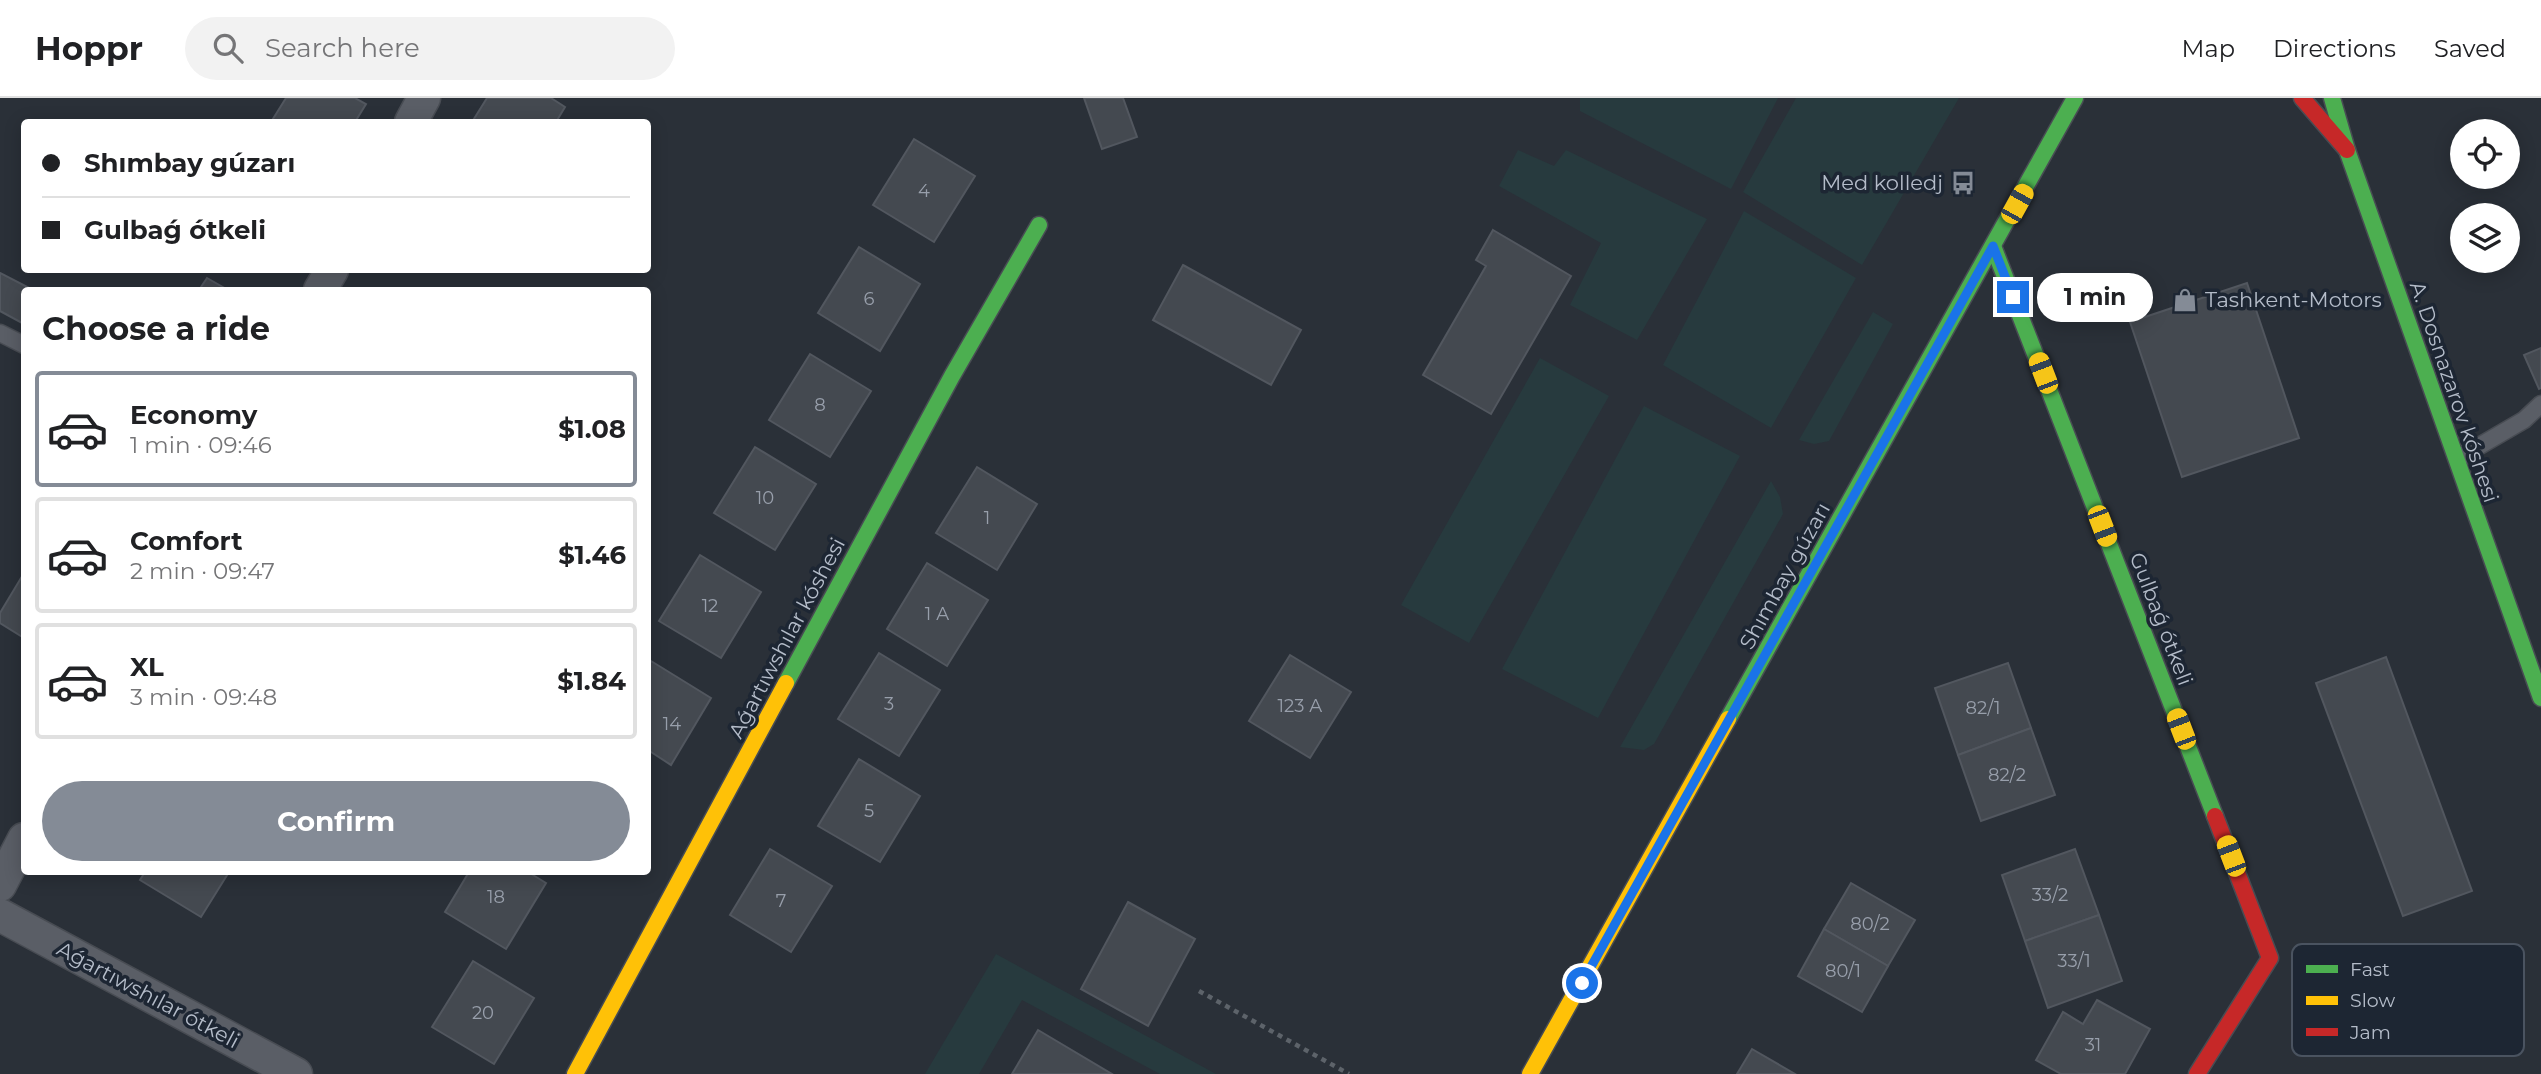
<!DOCTYPE html>
<html lang="en">
<head>
<meta charset="utf-8">
<style>
  :root { --surface:#fff; --page:#f2f2f2; --text:#202124; --muted:#757577; --line:#e0e0e0; --accent:#848b96 }
  body { margin:0; font-family:Montserrat,sans-serif; background:var(--page); color:var(--text); height:100vh; display:flex; flex-direction:column; font-size:26px; white-space:nowrap }
  * { box-sizing:border-box; margin:0 }
  p { font-size:23px; color:var(--muted) }
  .icon { flex:none; width:38px; height:38px; fill:none; stroke:currentColor; stroke-width:2; stroke-linecap:round; stroke-linejoin:round }
  .map { position:relative; flex:1; overflow:hidden }
  .side { position:absolute; left:21px; top:189px; width:630px; height:588px; display:flex; flex-direction:column; background:var(--surface); border-radius:7px; box-shadow:0 4px 18px #0003 }
  .side>* { flex:none }
  .guide { position:absolute; left:21px; top:21px; width:630px; height:154px; border-radius:7px; box-shadow:0 4px 18px #0003; display:grid; align-content:center; height:154px; padding:0 21px; background:var(--surface) }
  .buttons { position:absolute; left:2450px; top:21px; display:grid; gap:14px }
  .buttons a { display:grid; place-items:center; width:70px; height:70px; border-radius:50%; background:var(--surface); box-shadow:0 4px 18px #0003; font-size:35px }
  .end { position:absolute; width:32px; height:32px; margin:-16px; border:9px solid #1a73e8; background:#fff; box-shadow:0 0 0 4px #fff }
  .from { border-radius:50% }
  .bubble { position:absolute; height:49px; border-radius:24px; background:var(--surface); box-shadow:0 4px 18px #0003; font-size:23px; font-weight:700; line-height:49px; text-align:center }
  .car { position:absolute; width:21px; height:42px; margin:-21px -10px; border-radius:9px; box-shadow:0 0 5px 2px #0007; background:linear-gradient(#f5c518 24%,#345 0 40%,#f5c518 0 76%,#345 0 86%,#f5c518 0) }
  .guide b { display:flex; align-items:center; gap:24px; height:66px; font-size:26px }
  .guide b+b { border-top:2px solid var(--line) }
  .guide i { width:18px; height:18px; background:var(--text) }
  ul { padding:0; list-style:none }
  li { display:flex; align-items:center; gap:21px; height:116px; margin:0 14px 10px; padding:0 7px; border:4px solid var(--line); border-radius:7px }
  li div { flex:1 }
  li b { display:block; font-size:26px }
  li em { font-style:normal; font-weight:700 }
  li.selected { border-color:var(--accent) }
  li>.icon { width:63px; height:63px; stroke-width:1.5 }
  h2 { padding:0 21px; font-size:32px; line-height:84px }
  .cta { display:flex; gap:14px; margin-top:auto; padding:14px 21px }
  .cta a { flex:1; height:80px; border-radius:42px; background:var(--accent); color:#fff; font-size:28px; font-weight:700; line-height:80px; text-align:center }
  header { display:flex; align-items:center; gap:42px; box-sizing:border-box; height:98px; padding:0 35px; background:var(--surface); border-bottom:2px solid var(--line) }
  header strong { font-size:33px }
  nav { display:flex; gap:38px; margin-inline-start:auto; font-size:24px }
  .search { width:490px; height:63px; background:var(--page); display:flex; align-items:center; gap:18px; box-sizing:border-box; padding:0 24px; border-radius:38px; color:var(--muted); font-size:26px }
  .map>svg:first-child { display:block }
  .green { fill:#273a3e }
  .building { fill:#444950; stroke:#52575f; stroke-width:2 }
  .lines { fill:none; stroke-linecap:round; stroke-linejoin:round }
  .lane-casing { stroke:#484c53; stroke-width:19 }
  .street-casing { stroke:#484c53; stroke-width:35 }
  .fast-casing { stroke:#484c53; stroke-width:19 }
  .slow-casing { stroke:#484c53; stroke-width:19 }
  .jam-casing { stroke:#484c53; stroke-width:19 }
  .path { stroke:#5d636a; stroke-width:4.5; stroke-dasharray:5 5; stroke-linecap:butt }
  .lane { stroke:#5a5e66; stroke-width:16 }
  .street { stroke:#5a5e66; stroke-width:32 }
  .fast { stroke:#4caf50; stroke-width:16 }
  .slow { stroke:#ffc107; stroke-width:16 }
  .jam { stroke:#c62828; stroke-width:16 }
  .route { stroke:#1a73e8; stroke-width:9 }
  .labels { text-anchor:middle; stroke-width:7; stroke-linejoin:round; paint-order:stroke }
  .number-label { font-size:18px; fill:#989fab }
  .poi-label { font-size:21px; fill:#b4bcc9; stroke:#1d2633; text-anchor:end }
  .street-label { font-size:21px; fill:#b4bcc9; stroke:#1d2633 }
  .key { fill:#1d2633; stroke:#4a5360; stroke-width:2 }
  .key-label { font-size:19px; fill:#b4bcc9 }
</style>
</head>
<body>
<header>
<strong>Hoppr</strong>
<div class="search"><svg class="icon" aria-label="search" viewBox="0 0 24 24"><circle cx="10" cy="10" r="6"/><path d="M15 15l6 6"/></svg>Search here</div>
<nav><a>Map</a><a>Directions</a><a>Saved</a></nav>
</header>
<div class="map">
<svg width="2541" height="976" viewBox="0 0 2541 976">
  <rect width="100%" height="100%" fill="#2a3038"/>
  <g class="green">
    <path d="M 1580,0 L 1778,0 L 1731,91 L 1580,13 Z"/>
    <path d="M 1796,0 L 1959,0 L 1862,167 L 1743,94 Z"/>
    <path d="M 1518,52 L 1554,68 L 1566,52 L 1707,121 L 1637,242 L 1570,207 L 1601,145 L 1499,88 Z"/>
    <path d="M 1744,113 L 1856,180 L 1771,330 L 1663,267 Z"/>
    <path d="M 1873,214 L 1893,226 L 1829,343 L 1814,346 L 1799,342 Z"/>
    <path d="M 1540,260 L 1609,298 L 1469,545 L 1401,507 Z"/>
    <path d="M 1644,308 L 1740,358 L 1598,620 L 1502,571 Z"/>
    <path d="M 1771,383 L 1780,399 L 1783,416 L 1654,646 L 1644,652 L 1620,649 Z"/>
    <path d="M 996,856 L 1216,976 L 1160,976 L 1022,902 L 979,976 L 925,976 Z"/>
  </g>
  <g class="building">
    <path d="M 286,0 L 355,0 L 366,6 L 355,24 L 271,24 Z"/>
    <path d="M 487,0 L 551,0 L 565,9 L 556,24 L 472,24 Z"/>
    <path d="M 1084,0 L 1123,0 L 1137,39 L 1102,51 Z"/>
    <path d="M 914,41 L 975,78 L 934,144 L 873,107 Z"/>
    <path d="M 1493,132 L 1571,178 L 1491,316 L 1423,277 L 1486,168 L 1476,162 Z"/>
    <path d="M 859,149 L 920,186 L 880,253 L 818,215 Z"/>
    <path d="M 1183,167 L 1301,232 L 1271,287 L 1153,222 Z"/>
    <path d="M 0,175 L 33,192 L 24,192 L 24,226 L 0,213 Z"/>
    <path d="M 207,180 L 228,192 L 199,192 Z"/>
    <path d="M 2247,185 L 2299,340 L 2182,379 L 2130,224 Z"/>
    <path d="M 2541,250 L 2541,290 L 2539,291 L 2524,257 Z"/>
    <path d="M 810,256 L 871,293 L 830,359 L 769,322 Z"/>
    <path d="M 755,349 L 816,386 L 775,452 L 714,415 Z"/>
    <path d="M 977,369 L 1037,406 L 997,472 L 936,435 Z"/>
    <path d="M 700,457 L 761,494 L 721,560 L 659,523 Z"/>
    <path d="M 927,465 L 988,502 L 947,568 L 887,531 Z"/>
    <path d="M 24,475 L 24,540 L 0,525 L 0,515 Z"/>
    <path d="M 879,555 L 940,592 L 899,658 L 838,621 Z"/>
    <path d="M 1290,557 L 1351,594 L 1310,660 L 1249,623 Z"/>
    <path d="M 2386,559 L 2472,793 L 2403,818 L 2316,585 Z"/>
    <path d="M 651,563 L 711,600 L 671,667 L 648,652 L 648,569 Z"/>
    <path d="M 2008,565 L 2031,630 L 1958,657 L 1935,590 Z"/>
    <path d="M 2031,630 L 2055,697 L 1981,723 L 1958,657 Z"/>
    <path d="M 859,661 L 920,698 L 880,764 L 818,728 Z"/>
    <path d="M 770,751 L 832,788 L 791,854 L 730,817 Z"/>
    <path d="M 2075,751 L 2099,817 L 2025,843 L 2002,777 Z"/>
    <path d="M 145,774 L 229,774 L 201,819 L 140,782 Z"/>
    <path d="M 469,774 L 528,774 L 546,785 L 506,851 L 445,814 Z"/>
    <path d="M 1851,785 L 1915,822 L 1888,868 L 1824,831 Z"/>
    <path d="M 1128,804 L 1195,841 L 1148,928 L 1081,891 Z"/>
    <path d="M 2099,817 L 2122,883 L 2048,910 L 2025,843 Z"/>
    <path d="M 1824,831 L 1888,868 L 1862,914 L 1798,878 Z"/>
    <path d="M 473,863 L 534,900 L 494,966 L 432,929 Z"/>
    <path d="M 2097,902 L 2150,931 L 2125,976 L 2061,976 L 2036,962 L 2063,914 L 2083,926 Z"/>
    <path d="M 1038,932 L 1112,976 L 1012,976 Z"/>
    <path d="M 1752,951 L 1795,976 L 1737,976 Z"/>
  </g>
  <g class="lines">
    <g class="lane-casing">
      <g id="lane">
        <path d="M 0,235 L 24,247"/>
        <path d="M 2457,361 L 2524,322 L 2541,306"/>
      </g>
    </g>
    <g class="street-casing">
      <g id="street">
        <path d="M 411,24 L 424,0"/>
        <path d="M 320,192 L 332,172"/>
        <path d="M 0,787 L 24,741"/>
        <path d="M 0,817 L 296,976"/>
      </g>
    </g>
    <g class="fast-casing">
      <g id="fast">
        <path d="M 2332,0 L 2347,52 L 2541,600"/>
        <path d="M 1993,148 L 2215,718"/>
        <path d="M 786,585 L 952,278 L 1039,127"/>
        <path d="M 1728,621 L 2075,0"/>
      </g>
    </g>
    <g class="slow-casing">
      <g id="slow">
        <path d="M 575,976 L 786,585"/>
        <path d="M 1530,976 L 1728,621"/>
      </g>
    </g>
    <g class="jam-casing">
      <g id="jam">
        <path d="M 2302,0 L 2347,52"/>
        <path d="M 2197,976 L 2270,860 L 2215,718"/>
      </g>
    </g>
    <path class="path" d="M 1199,893 L 1349,976"/>
    <use href="#lane" class="lane"/>
    <use href="#street" class="street"/>
    <use href="#fast" class="fast"/>
    <use href="#slow" class="slow"/>
    <use href="#jam" class="jam"/>
  </g>
  <g class="lines">
    <path class="route" d="M 1582,885 L 1993,148 L 2013,199"/>
  </g>
  <defs>
    <g id="bus-bare" transform="scale(1.89)"><path d="M-5-6H5V4H4V6H2V4H-2V6H-4V4H-5ZM-3.5-4V0h7V-4ZM-3.5 1.2v1.5H-2V1.2ZM2 1.2v1.5H3.5V1.2Z" fill="#848b96" stroke="#1d2633" stroke-width="2.5" paint-order="stroke"/></g>
    <g id="shop-bare" transform="scale(1.89)"><path d="M-5-2.5h2.3a2.7 3.5 0 0 1 5.4 0H5L5.5 6h-11ZM-1.5-2.5h3a1.5 2.3 0 0 0-3 0Z" fill="#848b96" stroke="#1d2633" stroke-width="2.5" paint-order="stroke"/></g>
  </defs>
  <g fill-rule="evenodd">
    <use href="#bus-bare" x="1963" y="85"/>
    <use href="#shop-bare" x="2185" y="202"/>
  </g>
  <g class="labels">
    <g class="number-label">
      <text x="924" y="99">4</text>
      <text x="869" y="207">6</text>
      <text x="820" y="313">8</text>
      <text x="765" y="406">10</text>
      <text x="987" y="426">1</text>
      <text x="710" y="514">12</text>
      <text x="937" y="522">1 А</text>
      <text x="889" y="612">3</text>
      <text x="1300" y="614">123 А</text>
      <text x="1983" y="616">82/1</text>
      <text x="672" y="632">14</text>
      <text x="2007" y="683">82/2</text>
      <text x="869" y="719">5</text>
      <text x="2050" y="803">33/2</text>
      <text x="496" y="805">18</text>
      <text x="781" y="809">7</text>
      <text x="1870" y="832">80/2</text>
      <text x="2074" y="869">33/1</text>
      <text x="1843" y="879">80/1</text>
      <text x="483" y="921">20</text>
      <text x="2093" y="953">31</text>
    </g>
    <g class="poi-label">
      <text x="1943" y="92">Med kolledj</text>
      <text x="2205" y="209" text-anchor="start">Tashkent-Motors</text>
    </g>
    <g class="street-label">
      <text transform="translate(2454 294) rotate(71)" y="7">A. Dosnazarov kóshesi</text>
      <text transform="translate(1785 478) rotate(-61)" y="7">Shımbay gúzarı</text>
      <text transform="translate(2161 521) rotate(69)" y="7">Gulbaǵ ótkeli</text>
      <text transform="translate(787 540) rotate(-62)" y="7">Aǵartıwshılar kóshesi</text>
      <text transform="translate(148 897) rotate(28)" y="7">Aǵartıwshılar ótkeli</text>
    </g>
  </g>
  <rect x="2292" y="846" width="232" height="112" rx="10" class="key"/>
  <rect x="2306" y="867" width="32" height="8" fill="#4caf50"/>
  <rect x="2306" y="898" width="32" height="9" fill="#ffc107"/>
  <rect x="2306" y="930" width="32" height="8" fill="#c62828"/>
  <g class="key-label">
    <text x="2350" y="878">Fast</text>
    <text x="2350" y="909">Slow</text>
    <text x="2350" y="941">Jam</text>
  </g>
</svg>
<div class="buttons">
<a><svg class="icon" aria-label="locate" viewBox="0 0 24 24"><circle cx="12" cy="12" r="6"/><path d="M12 2v4M12 18v4M2 12h4M18 12h4"/></svg></a>
<a><svg class="icon" aria-label="layers" viewBox="0 0 24 24"><path d="M12 4l9 5-9 5-9-5zM3 14l9 5 9-5"/></svg></a>
</div>
<i class="end from" style="left:1582px;top:885px"></i>
<i class="end" style="left:2013px;top:199px"></i>
<div class="bubble" style="left:2037px;top:175px;width:116px">1 min</div>
<i class="car" style="left:2017px;top:106px;rotate:29deg"></i>
<i class="car" style="left:2043px;top:275px;rotate:339deg"></i>
<i class="car" style="left:2102px;top:428px;rotate:159deg"></i>
<i class="car" style="left:2181px;top:631px;rotate:339deg"></i>
<i class="car" style="left:2231px;top:758px;rotate:339deg"></i>
<div class="guide">
<b><i class="from"></i>Shımbay gúzarı</b>
<b><i></i>Gulbaǵ ótkeli</b>
</div>
<section class="side">
<h2>Choose a ride</h2>
<ul>
<li class="selected"><svg class="icon" aria-label="car" viewBox="0 0 24 24"><path d="M5 17H2v-5l4-1 3-4h7l3 4 3 1v5h-3M9 17h6M6 11h13"/><circle cx="7" cy="17" r="2"/><circle cx="17" cy="17" r="2"/></svg><div><b>Economy</b><p>1 min · 09:46</p></div><em>$1.08</em></li>
<li><svg class="icon" aria-label="car" viewBox="0 0 24 24"><path d="M5 17H2v-5l4-1 3-4h7l3 4 3 1v5h-3M9 17h6M6 11h13"/><circle cx="7" cy="17" r="2"/><circle cx="17" cy="17" r="2"/></svg><div><b>Comfort</b><p>2 min · 09:47</p></div><em>$1.46</em></li>
<li><svg class="icon" aria-label="car" viewBox="0 0 24 24"><path d="M5 17H2v-5l4-1 3-4h7l3 4 3 1v5h-3M9 17h6M6 11h13"/><circle cx="7" cy="17" r="2"/><circle cx="17" cy="17" r="2"/></svg><div><b>XL</b><p>3 min · 09:48</p></div><em>$1.84</em></li>
</ul>
<div class="cta"><a>Confirm</a></div>
</section>
</div>
</body>
</html>
